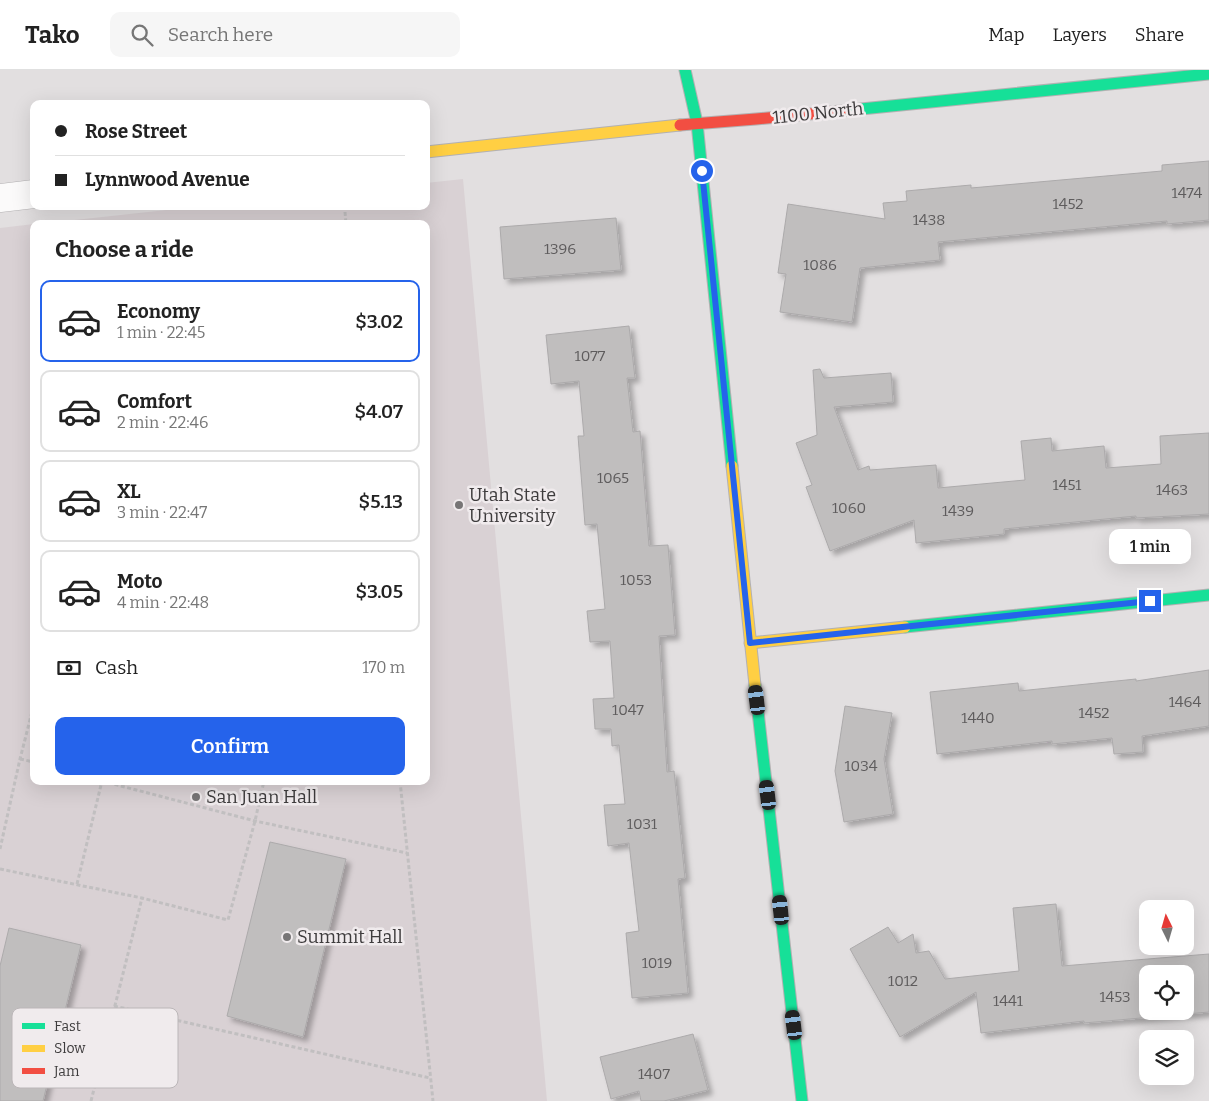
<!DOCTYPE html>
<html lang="en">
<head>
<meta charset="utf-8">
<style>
  :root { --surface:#fff; --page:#f6f6f6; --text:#222; --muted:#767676; --line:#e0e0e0; --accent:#2563eb }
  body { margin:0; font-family:Bitter,serif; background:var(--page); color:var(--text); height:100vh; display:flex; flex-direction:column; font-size:19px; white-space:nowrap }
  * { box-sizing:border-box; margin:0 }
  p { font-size:16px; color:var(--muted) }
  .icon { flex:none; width:28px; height:28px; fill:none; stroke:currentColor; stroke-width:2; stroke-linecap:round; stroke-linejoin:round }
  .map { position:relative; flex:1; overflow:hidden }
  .details { position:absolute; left:30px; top:150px; width:400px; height:565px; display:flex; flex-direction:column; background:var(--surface); border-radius:10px; box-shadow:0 5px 20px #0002 }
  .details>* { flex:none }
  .top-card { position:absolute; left:30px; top:30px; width:400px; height:110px; border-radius:10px; box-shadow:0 5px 20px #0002; display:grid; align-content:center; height:110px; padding:0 25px; background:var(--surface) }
  .needle { width:32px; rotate:355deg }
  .tools { position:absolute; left:1139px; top:830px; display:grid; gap:10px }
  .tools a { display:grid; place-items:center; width:55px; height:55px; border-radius:10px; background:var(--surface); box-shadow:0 5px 20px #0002; font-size:25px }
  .end { position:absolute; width:22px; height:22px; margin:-11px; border:6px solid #2563eb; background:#fff; box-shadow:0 0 0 2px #fff }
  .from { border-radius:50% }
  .bubble { position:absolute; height:35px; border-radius:10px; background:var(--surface); box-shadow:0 5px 20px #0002; font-size:16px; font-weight:600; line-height:35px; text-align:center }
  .car { position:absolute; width:15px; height:30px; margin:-15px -8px; border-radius:6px; box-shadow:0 0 4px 1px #0007; background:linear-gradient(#222 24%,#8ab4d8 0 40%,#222 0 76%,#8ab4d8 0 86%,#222 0) }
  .top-card b { display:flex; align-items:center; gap:18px; height:48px; font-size:19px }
  .top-card b+b { border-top:1px solid var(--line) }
  .top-card i { width:12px; height:12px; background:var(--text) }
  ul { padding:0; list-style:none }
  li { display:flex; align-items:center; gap:15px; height:82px; margin:0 10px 8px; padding:0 15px; border:2px solid var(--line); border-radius:10px }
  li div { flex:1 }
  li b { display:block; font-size:19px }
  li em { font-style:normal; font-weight:600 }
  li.on { border-color:var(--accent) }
  li>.icon { width:45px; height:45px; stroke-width:1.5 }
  h2 { padding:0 25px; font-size:22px; line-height:60px }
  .pay { display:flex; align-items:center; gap:12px; height:55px; padding:0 25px; font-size:19px }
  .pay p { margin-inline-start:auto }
  .action { display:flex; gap:10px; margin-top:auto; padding:10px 25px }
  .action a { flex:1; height:58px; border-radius:10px; background:var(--accent); color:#fff; font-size:20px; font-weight:600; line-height:58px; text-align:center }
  header { display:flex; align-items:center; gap:30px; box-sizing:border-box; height:70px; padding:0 25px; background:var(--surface); border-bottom:1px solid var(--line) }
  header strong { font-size:24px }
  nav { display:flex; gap:28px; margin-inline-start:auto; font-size:18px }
  .search { width:350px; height:45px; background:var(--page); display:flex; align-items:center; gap:12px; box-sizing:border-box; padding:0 18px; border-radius:10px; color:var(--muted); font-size:19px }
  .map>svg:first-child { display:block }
  .built { fill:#d9d1d4 }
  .building { fill:#c0bebe; stroke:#acaaab; fill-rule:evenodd; filter:url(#shadow) }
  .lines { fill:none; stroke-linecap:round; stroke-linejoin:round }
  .street-casing { stroke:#b3b1b2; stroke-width:29 }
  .fast-casing { stroke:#b3b1b2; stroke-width:13 }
  .slow-casing { stroke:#b3b1b2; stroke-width:13 }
  .jam-casing { stroke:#b3b1b2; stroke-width:13 }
  .path { stroke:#c1bfc0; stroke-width:3; stroke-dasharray:4 2.5; stroke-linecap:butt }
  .street { stroke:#fbfafa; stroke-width:28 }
  .fast { stroke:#16e098; stroke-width:11 }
  .slow { stroke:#ffcf43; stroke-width:11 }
  .jam { stroke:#f24e42; stroke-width:11 }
  .route { stroke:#2563eb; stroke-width:6 }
  .poi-dot { fill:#777576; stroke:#f0ebed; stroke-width:2 }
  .labels { text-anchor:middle; stroke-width:5; stroke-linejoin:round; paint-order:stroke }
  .number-label { font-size:15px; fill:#5e5c5d }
  .street-label { font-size:18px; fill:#3e3c3d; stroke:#f0ebed }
  .poi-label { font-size:18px; fill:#3e3c3d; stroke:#f0ebed; text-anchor:start }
  .key { fill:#f0ebed; stroke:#bbb6b8; stroke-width:1 }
  .key-label { font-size:14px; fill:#3e3c3d }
</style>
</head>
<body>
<header>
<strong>Tako</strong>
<div class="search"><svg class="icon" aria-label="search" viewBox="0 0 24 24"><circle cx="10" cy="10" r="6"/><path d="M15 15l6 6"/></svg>Search here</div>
<nav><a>Map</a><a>Layers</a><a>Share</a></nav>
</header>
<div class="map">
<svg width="1209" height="1031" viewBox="0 0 1209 1031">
  <defs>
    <filter id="shadow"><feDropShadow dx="4.5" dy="4.5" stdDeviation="2.5" flood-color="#0004"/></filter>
  </defs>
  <rect width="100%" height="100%" fill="#e2dfe0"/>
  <path class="built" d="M 463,109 L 547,1031 L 0,1031 L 0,158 L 34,154 L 34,711 L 426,711 L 426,154 L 38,154 L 203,136 L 426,136 L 426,113 Z"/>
  <g class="building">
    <path d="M 1209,91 L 1209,150 L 1167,154 L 1167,151 L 938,172 L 940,190 L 860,198 L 852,252 L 780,242 L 786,204 L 778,203 L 788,134 L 885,149 L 883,133 L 907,131 L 906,121 L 971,115 L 971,118 L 1162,101 L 1162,95 Z"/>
    <path d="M 616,148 L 621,200 L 504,209 L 500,157 Z"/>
    <path d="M 629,256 L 635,308 L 627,308 L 633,362 L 640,361 L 649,476 L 668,475 L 675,565 L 659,566 L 667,702 L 674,701 L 685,808 L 678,809 L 688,923 L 632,928 L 626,863 L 639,861 L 629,773 L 608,776 L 604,735 L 625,734 L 619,675 L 612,676 L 611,659 L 595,659 L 593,629 L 614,628 L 610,571 L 590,572 L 587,541 L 605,539 L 597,454 L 585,455 L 578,366 L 584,366 L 579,311 L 551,314 L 546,265 Z"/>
    <path d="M 820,299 L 824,308 L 891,303 L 893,332 L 834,337 L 858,400 L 869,396 L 870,400 L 936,395 L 938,418 L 1025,410 L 1021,371 L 1051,368 L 1052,381 L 1104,376 L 1106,398 L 1161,394 L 1160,366 L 1209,363 L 1209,444 L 1136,448 L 1136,446 L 1004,459 L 1004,464 L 916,473 L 914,450 L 830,481 L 806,417 L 812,415 L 796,373 L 817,365 L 813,300 Z"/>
    <path d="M 1209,600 L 1209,656 L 1142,666 L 1143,682 L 1114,684 L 1112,668 L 1052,674 L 1052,671 L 937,684 L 930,622 L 1018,613 L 1019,621 L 1136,609 L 1136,611 Z"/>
    <path d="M 845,636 L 892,643 L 884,689 L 893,744 L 844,752 L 835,701 Z"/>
    <path d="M 270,772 L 346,789 L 303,967 L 227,946 Z"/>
    <path d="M 1056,834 L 1062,896 L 1209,884 L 1209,942 L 1084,953 L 1084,951 L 981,963 L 976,922 L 900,967 L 850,879 L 888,857 L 898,873 L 913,864 L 916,883 L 929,881 L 945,909 L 1019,901 L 1013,838 ZM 1148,904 L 1185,904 L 1185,941 L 1148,941 Z"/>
    <path d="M 9,858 L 81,875 L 43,1031 L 0,1031 L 0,896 Z"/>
    <path d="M 693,964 L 708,1020 L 664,1031 L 641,1031 L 639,1021 L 611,1029 L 600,987 Z"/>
  </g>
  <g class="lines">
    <g class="street-casing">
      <path id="street" d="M 0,128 L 34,124"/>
    </g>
    <g class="fast-casing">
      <g id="fast">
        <path d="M 685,0 L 697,53 L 732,396"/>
        <path d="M 841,41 L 1209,4"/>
        <path d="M 905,557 L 1209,525"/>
        <path d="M 755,615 L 802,1031"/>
      </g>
    </g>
    <g class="slow-casing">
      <g id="slow">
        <path d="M 426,82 L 680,55"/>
        <path d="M 732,396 L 755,615"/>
        <path d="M 750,573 L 905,557"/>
      </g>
    </g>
    <g class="jam-casing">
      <path id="jam" d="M 680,55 L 756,49 L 841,41"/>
    </g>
    <g class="path">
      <path d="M 345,142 L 346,154"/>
      <path d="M 20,689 L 34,692"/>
      <path d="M 102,711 L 255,751 L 407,783"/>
      <path d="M 400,711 L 433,1031"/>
      <path d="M 0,779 L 20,689 L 34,634"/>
      <path d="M 0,799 L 142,828 L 228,850 L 255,751 L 264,711"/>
      <path d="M 77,814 L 102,711"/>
      <path d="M 114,936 L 430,1008"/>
      <path d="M 67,962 L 105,972"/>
      <path d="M 91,1031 L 142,828"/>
    </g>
    <use href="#street" class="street"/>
    <use href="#fast" class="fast"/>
    <use href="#slow" class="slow"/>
    <use href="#jam" class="jam"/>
  </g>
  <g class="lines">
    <path class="route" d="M 702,101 L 750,573 L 1150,531"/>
  </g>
  <g class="poi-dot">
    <circle cx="459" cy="435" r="5"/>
    <circle cx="196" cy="727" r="5"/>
    <circle cx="287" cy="867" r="5"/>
  </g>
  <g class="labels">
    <g class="number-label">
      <text x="1187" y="128">1474</text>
      <text x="1068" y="139">1452</text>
      <text x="929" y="155">1438</text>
      <text x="560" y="184">1396</text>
      <text x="820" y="200">1086</text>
      <text x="590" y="291">1077</text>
      <text x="613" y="413">1065</text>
      <text x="1067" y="420">1451</text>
      <text x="1172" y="425">1463</text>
      <text x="849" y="443">1060</text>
      <text x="958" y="446">1439</text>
      <text x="636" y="515">1053</text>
      <text x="1185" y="637">1464</text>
      <text x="628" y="645">1047</text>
      <text x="1094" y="648">1452</text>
      <text x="978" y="653">1440</text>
      <text x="861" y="701">1034</text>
      <text x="642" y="759">1031</text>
      <text x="657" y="898">1019</text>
      <text x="903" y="916">1012</text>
      <text x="1115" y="932">1453</text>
      <text x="1008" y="936">1441</text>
      <text x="654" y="1009">1407</text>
    </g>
    <g class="street-label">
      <text transform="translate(818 43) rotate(-6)" y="6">1100 North</text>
    </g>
    <g class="poi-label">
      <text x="469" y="431">Utah State<tspan x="469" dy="21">University</tspan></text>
      <text x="206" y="733">San Juan Hall</text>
      <text x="297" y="873">Summit Hall</text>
    </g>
  </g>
  <rect x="12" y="938" width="166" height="80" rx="8" class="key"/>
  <rect x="22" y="953" width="23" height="6" fill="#16e098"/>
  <rect x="22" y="975" width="23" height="7" fill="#ffcf43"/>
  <rect x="22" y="998" width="23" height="6" fill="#f24e42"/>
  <g class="key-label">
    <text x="54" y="961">Fast</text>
    <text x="54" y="983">Slow</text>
    <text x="54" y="1006">Jam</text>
  </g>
</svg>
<div class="tools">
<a><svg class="needle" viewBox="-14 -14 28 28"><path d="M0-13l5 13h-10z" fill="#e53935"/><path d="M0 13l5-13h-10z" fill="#767676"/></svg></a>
<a><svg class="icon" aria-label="locate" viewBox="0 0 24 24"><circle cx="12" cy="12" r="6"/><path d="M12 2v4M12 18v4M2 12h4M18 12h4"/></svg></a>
<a><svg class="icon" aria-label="layers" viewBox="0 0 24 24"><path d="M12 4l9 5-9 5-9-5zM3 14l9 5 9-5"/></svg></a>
</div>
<i class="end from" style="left:702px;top:101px"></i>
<i class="end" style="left:1150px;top:531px"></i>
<div class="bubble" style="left:1109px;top:459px;width:82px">1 min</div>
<i class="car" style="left:757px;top:630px;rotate:353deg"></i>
<i class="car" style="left:768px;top:725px;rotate:353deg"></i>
<i class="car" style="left:781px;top:840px;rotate:354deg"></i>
<i class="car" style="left:794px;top:955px;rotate:353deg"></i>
<div class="top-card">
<b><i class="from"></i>Rose Street</b>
<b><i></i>Lynnwood Avenue</b>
</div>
<section class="details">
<h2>Choose a ride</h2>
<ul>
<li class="on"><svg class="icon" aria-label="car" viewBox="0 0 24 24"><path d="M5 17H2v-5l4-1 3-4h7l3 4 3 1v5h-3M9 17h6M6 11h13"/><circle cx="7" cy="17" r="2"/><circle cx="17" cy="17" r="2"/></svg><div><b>Economy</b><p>1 min · 22:45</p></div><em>$3.02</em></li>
<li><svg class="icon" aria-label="car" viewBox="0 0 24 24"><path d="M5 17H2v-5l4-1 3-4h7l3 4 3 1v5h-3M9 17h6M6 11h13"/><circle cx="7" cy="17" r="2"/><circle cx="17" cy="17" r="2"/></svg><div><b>Comfort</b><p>2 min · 22:46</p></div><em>$4.07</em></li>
<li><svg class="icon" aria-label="car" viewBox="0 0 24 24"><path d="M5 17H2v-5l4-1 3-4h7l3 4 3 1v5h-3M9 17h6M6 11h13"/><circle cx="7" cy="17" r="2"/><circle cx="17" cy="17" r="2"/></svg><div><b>XL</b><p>3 min · 22:47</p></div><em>$5.13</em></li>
<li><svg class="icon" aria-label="car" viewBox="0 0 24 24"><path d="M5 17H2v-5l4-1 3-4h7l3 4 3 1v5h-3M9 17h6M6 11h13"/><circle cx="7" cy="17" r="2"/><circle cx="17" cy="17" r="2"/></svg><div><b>Moto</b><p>4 min · 22:48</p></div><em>$3.05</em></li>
</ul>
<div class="pay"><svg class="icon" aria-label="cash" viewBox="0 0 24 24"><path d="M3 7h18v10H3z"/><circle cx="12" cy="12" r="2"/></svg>Cash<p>170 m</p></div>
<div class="action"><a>Confirm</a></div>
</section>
</div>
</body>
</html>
